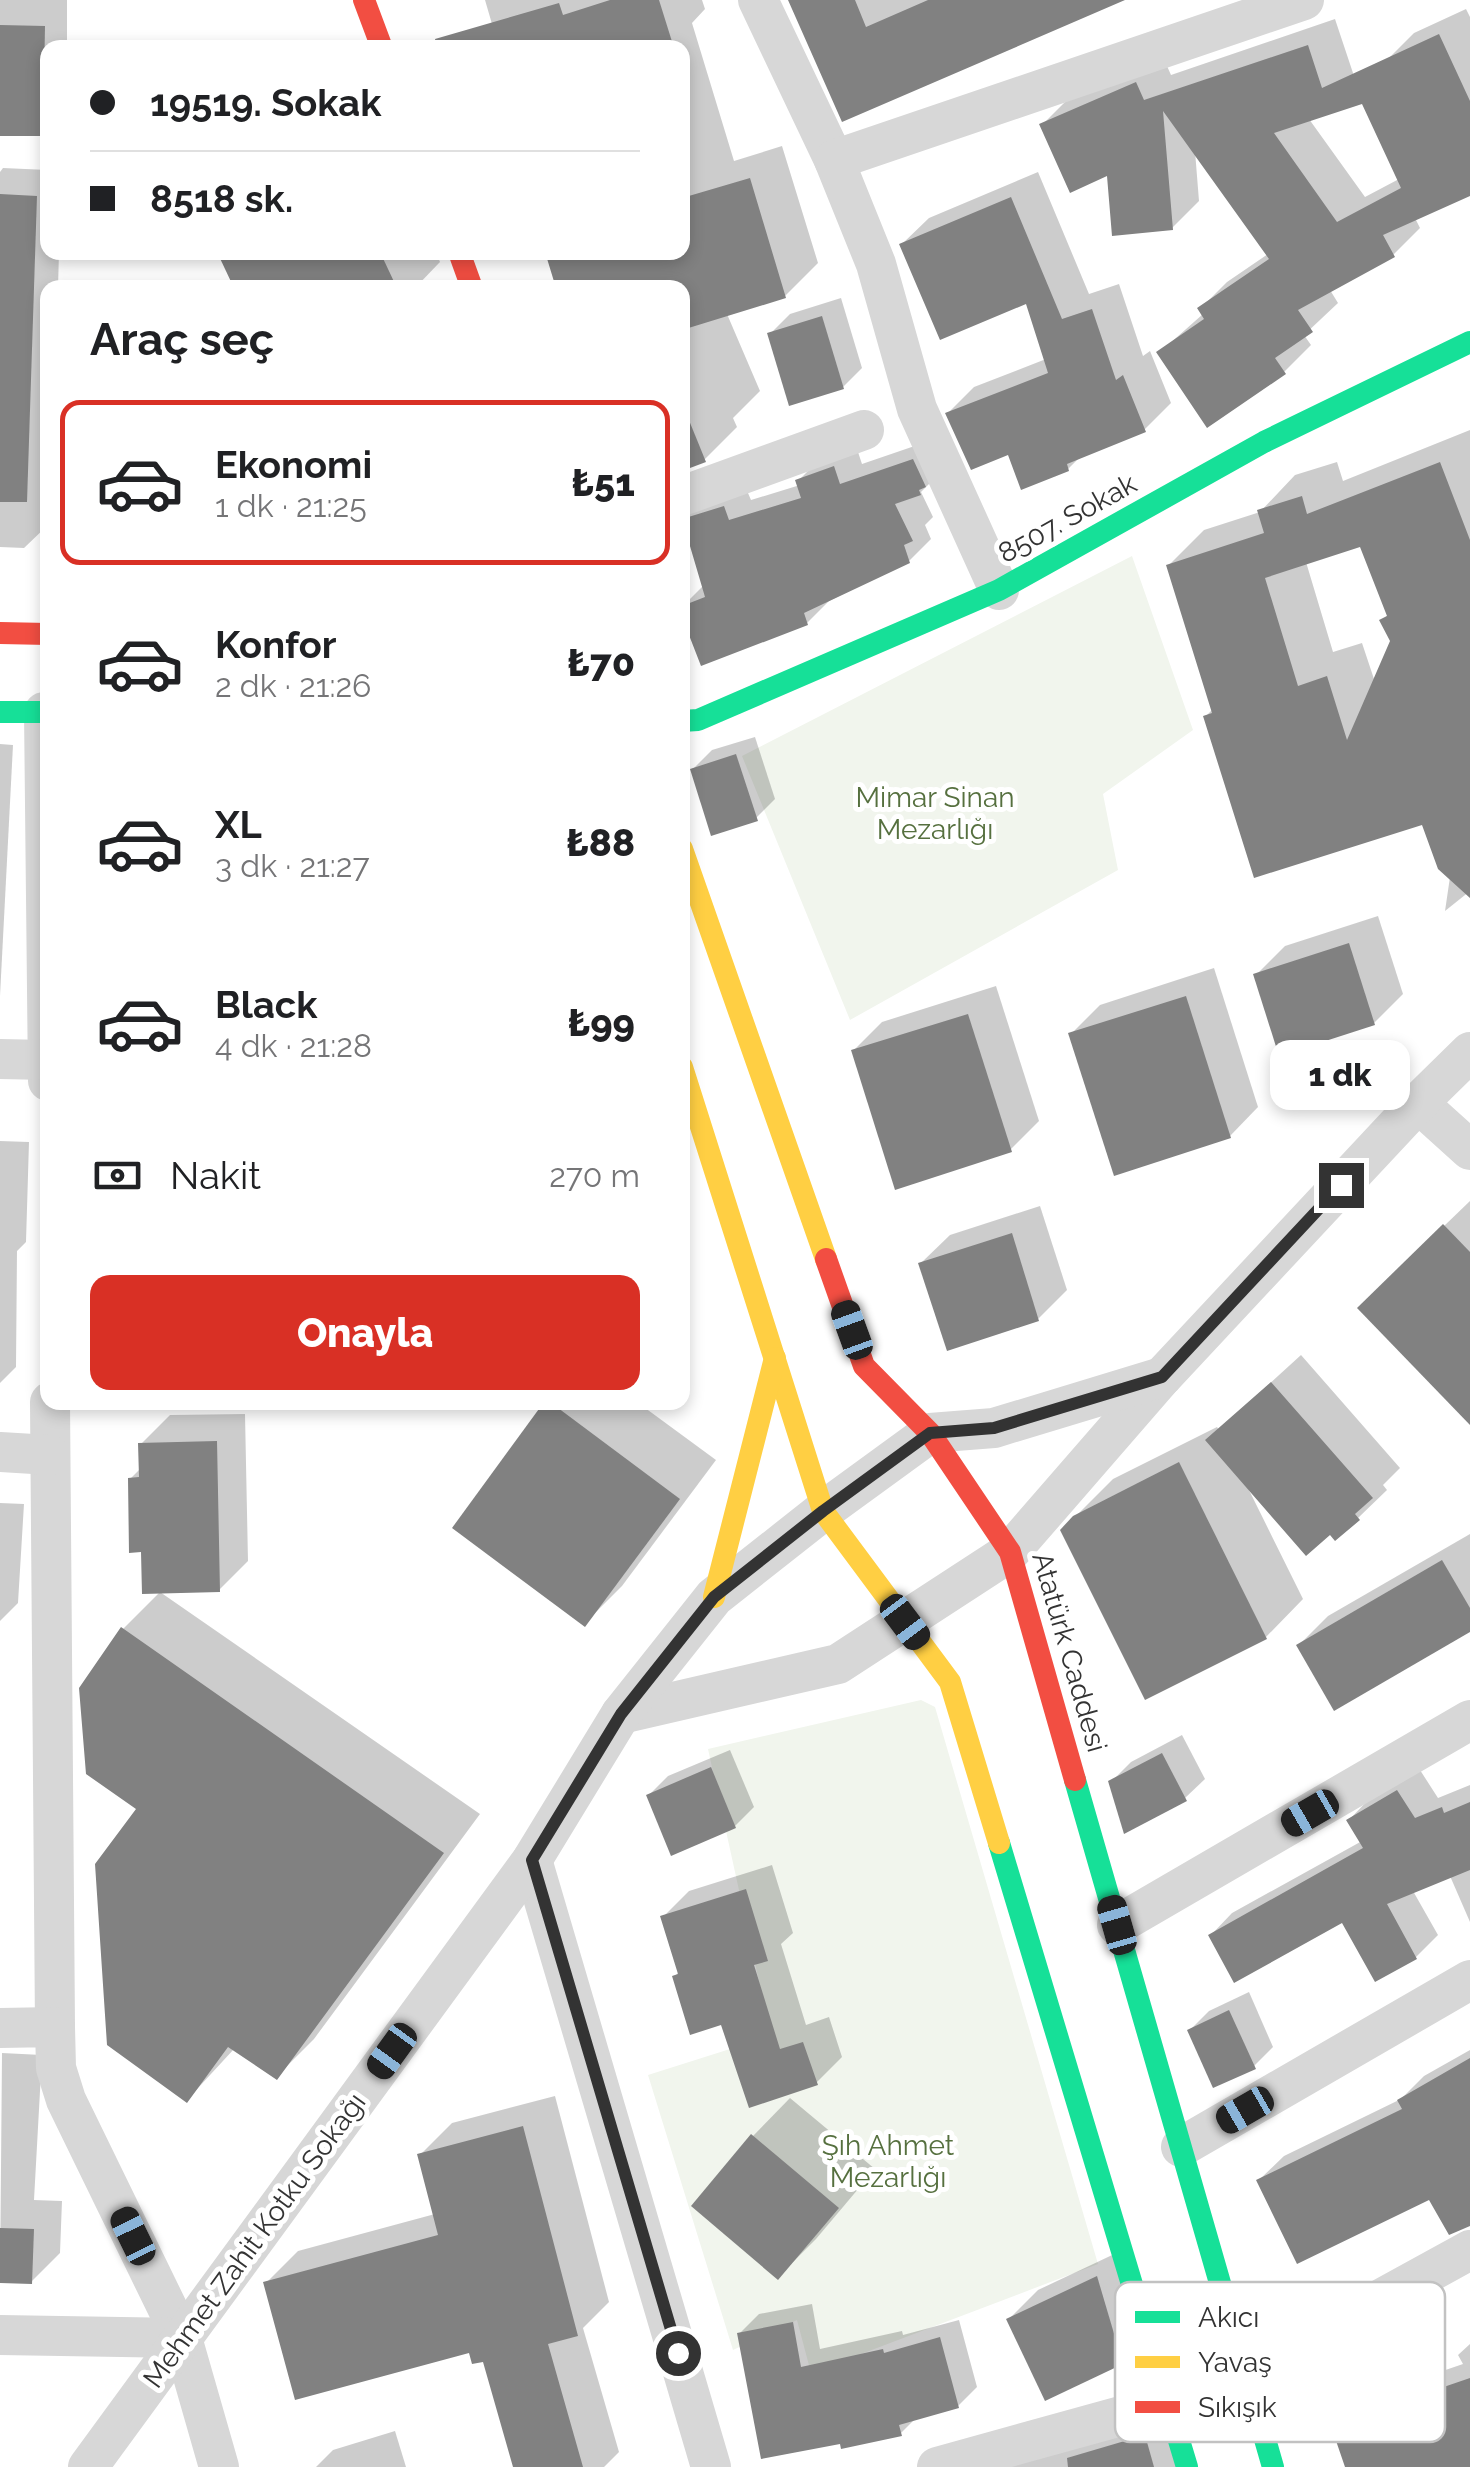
<!DOCTYPE html>
<html lang="tr">
<head>
<meta charset="utf-8">
<style>
  :root { --surface:#fff; --page:#f6f6f6; --text:#202124; --muted:#757577; --line:#e0e0e0; --accent:#d93025 }
  body { margin:0; font-family:Raleway,sans-serif; background:var(--page); color:var(--text); height:100vh; display:flex; flex-direction:column; font-size:38px; white-space:nowrap }
  * { box-sizing:border-box; margin:0 }
  p { font-size:32px; color:var(--muted) }
  .icon { flex:none; width:55px; height:55px; fill:none; stroke:currentColor; stroke-width:2; stroke-linecap:round; stroke-linejoin:round }
  .map { position:relative; flex:1; overflow:hidden }
  .side { position:absolute; left:40px; top:280px; width:650px; height:1130px; display:flex; flex-direction:column; background:var(--surface); border-radius:20px; box-shadow:0 5px 15px #0003 }
  .side>* { flex:none }
  .hud { position:absolute; left:40px; top:40px; width:650px; height:220px; border-radius:20px; box-shadow:0 5px 15px #0003; display:grid; align-content:center; height:220px; padding:0 50px; background:var(--surface) }
  .end { position:absolute; width:45px; height:45px; margin:-22px; border:12px solid #333; background:#fff; box-shadow:0 0 0 5px #fff }
  .from { border-radius:50% }
  .bubble { position:absolute; height:70px; border-radius:20px; background:var(--surface); box-shadow:0 5px 15px #0003; font-size:32px; font-weight:800; line-height:70px; text-align:center }
  .car { position:absolute; width:30px; height:60px; margin:-30px -15px; border-radius:12px; box-shadow:0 0 8px 2px #0007; background:linear-gradient(#222 24%,#8ab4d8 0 40%,#222 0 76%,#8ab4d8 0 86%,#222 0) }
  .hud b { display:flex; align-items:center; gap:35px; height:95px; font-size:38px }
  .hud b+b { border-top:2px solid var(--line) }
  .hud i { width:25px; height:25px; background:var(--text) }
  ul { padding:0; list-style:none }
  li { display:flex; align-items:center; gap:30px; height:165px; margin:0 20px 15px; padding:0 30px; border:5px solid transparent; border-radius:20px }
  li div { flex:1 }
  li b { display:block; font-size:38px }
  li em { font-style:normal; font-weight:800 }
  li.current { border-color:var(--accent) }
  li>.icon { width:90px; height:90px; stroke-width:1.5 }
  h2 { padding:0 50px; font-size:45px; line-height:120px }
  .pay { display:flex; align-items:center; gap:25px; height:110px; padding:0 50px; font-size:38px }
  .pay p { margin-inline-start:auto }
  .button { display:flex; gap:20px; margin-top:auto; padding:20px 50px }
  .button a { flex:1; height:115px; border-radius:20px; background:var(--accent); color:#fff; font-size:40px; font-weight:800; line-height:115px; text-align:center }
  .map>svg:first-child { display:block }
  .green { fill:#f1f5ed }
  .shadow { fill:#0003; fill-rule:evenodd }
  .building { fill:#818181; fill-rule:evenodd }
  .lines { fill:none; stroke-linecap:round; stroke-linejoin:round }
  .street { stroke:#d7d7d7; stroke-width:40 }
  .fast { stroke:#16e098; stroke-width:22 }
  .slow { stroke:#ffcf43; stroke-width:22 }
  .jam { stroke:#f24e42; stroke-width:22 }
  .route { stroke:#333; stroke-width:12 }
  .labels { text-anchor:middle; stroke-width:10; stroke-linejoin:round; paint-order:stroke }
  .street-label { font-size:28px; fill:#333; stroke:#fff }
  .park-label { font-size:28px; fill:#56703f; stroke:#fff }
  .key { fill:#fff; stroke:#c2c2c2; stroke-width:2.5 }
  .key-label { font-size:28px; fill:#333 }
</style>
</head>
<body>
<div class="map">
<svg width="1470" height="2467" viewBox="0 0 1470 2467">
  <rect width="100%" height="100%" fill="#fff"/>
  <g class="green">
    <path d="M 1132,556 L 1193,730 L 1103,794 L 1118,870 L 850,1020 L 742,756 Z"/>
    <path d="M 921,1700 L 935,1707 L 1098,2264 L 811,2373 L 797,2320 L 733,2350 L 648,2075 L 771,2036 L 708,1749 Z"/>
  </g>
  <g class="shadow">
    <path d="M 0,0 L 67,0 L 67,48 L 48,48 L 48,128 L 42,134 L 0,133 Z"/>
    <path d="M 485,0 L 702,0 L 705,9 L 692,23 L 734,161 L 782,146 L 818,263 L 785,296 L 727,314 L 760,391 L 733,418 L 737,427 L 704,460 L 682,469 L 682,48 L 499,48 Z"/>
    <path d="M 792,0 L 1110,0 L 844,119 Z"/>
    <path d="M 1466,9 L 1470,17 L 1470,193 L 1415,218 L 1420,228 L 1393,255 L 1330,290 L 1338,303 L 1304,335 L 1311,345 L 1284,372 L 1159,353 L 1203,314 L 1200,309 L 1227,282 L 1268,254 L 1195,151 L 1199,201 L 1172,228 L 1109,172 L 1042,125 L 1069,98 L 1163,57 L 1171,75 L 1335,19 L 1357,85 L 1309,119 L 1365,197 L 1399,179 L 1387,60 L 1414,33 Z"/>
    <path d="M 3,168 L 48,170 L 48,252 L 59,252 L 58,288 L 48,288 L 48,525 L 24,548 L 0,547 L 0,172 Z"/>
    <path d="M 1038,172 L 1089,294 L 1119,284 L 1143,356 L 1150,351 L 1171,403 L 1144,430 L 1081,456 L 1068,469 L 1009,452 L 948,413 L 974,387 L 1046,359 L 1027,301 L 902,244 L 929,218 Z"/>
    <path d="M 220,252 L 436,252 L 440,262 L 415,288 L 237,288 Z"/>
    <path d="M 841,298 L 862,368 L 843,387 L 770,334 L 790,314 Z"/>
    <path d="M 1470,430 L 1470,891 L 1445,911 L 1450,877 L 1423,822 L 1205,717 L 1213,709 L 1169,565 L 1204,530 L 1260,512 L 1295,475 L 1337,462 L 1343,481 ZM 1362,544 L 1389,614 L 1382,620 L 1392,641 L 1375,682 L 1362,643 L 1333,652 L 1306,562 Z"/>
    <path d="M 935,439 L 941,472 L 921,492 L 933,517 L 925,525 L 931,539 L 909,561 L 829,601 L 807,623 L 682,607 L 704,585 L 684,520 L 706,498 L 745,486 L 751,500 L 800,485 L 798,481 L 820,459 L 856,446 L 862,464 Z"/>
    <path d="M 755,737 L 775,799 L 756,818 L 692,770 L 712,750 Z"/>
    <path d="M 0,744 L 13,745 L 0,996 Z"/>
    <path d="M 1378,916 L 1403,994 L 1374,1023 L 1256,975 L 1285,946 Z"/>
    <path d="M 1214,968 L 1258,1107 L 1230,1136 L 1071,1034 L 1100,1005 Z"/>
    <path d="M 996,986 L 1039,1121 L 1010,1150 L 853,1051 L 882,1022 Z"/>
    <path d="M 0,1141 L 29,1142 L 26,1242 L 17,1251 L 16,1367 L 0,1383 Z"/>
    <path d="M 1470,1201 L 1470,1421 L 1389,1279 Z"/>
    <path d="M 1040,1206 L 1067,1290 L 1038,1319 L 921,1263 L 950,1235 Z"/>
    <path d="M 1301,1355 L 1400,1468 L 1383,1485 L 1387,1490 L 1358,1518 L 1248,1488 L 1303,1599 L 1266,1637 L 1075,1517 L 1113,1479 L 1217,1427 L 1219,1430 Z"/>
    <path d="M 547,1402 L 637,1402 L 716,1460 L 622,1586 L 585,1623 Z"/>
    <path d="M 245,1414 L 248,1561 L 219,1590 L 143,1550 L 130,1479 L 141,1468 L 141,1444 L 170,1415 Z"/>
    <path d="M 0,1493 L 0,1503 L 24,1504 L 18,1603 L 0,1621 Z"/>
    <path d="M 1470,1534 L 1470,1629 L 1299,1645 L 1328,1616 Z"/>
    <path d="M 160,1592 L 480,1814 L 314,2039 L 276,2077 L 234,2049 L 187,2100 L 139,1808 L 123,1629 Z"/>
    <path d="M 1182,1735 L 1205,1779 L 1185,1798 L 1111,1782 L 1131,1762 Z"/>
    <path d="M 730,1750 L 754,1807 L 735,1826 L 649,1795 L 668,1776 Z"/>
    <path d="M 1420,1770 L 1438,1798 L 1470,1785 L 1470,1922 L 1450,1876 L 1413,1891 L 1438,1935 L 1416,1957 L 1376,1979 L 1343,1920 L 1211,1935 L 1232,1913 L 1362,1841 L 1349,1820 L 1370,1798 Z"/>
    <path d="M 772,1865 L 793,1933 L 781,1944 L 806,2025 L 829,2017 L 842,2057 L 816,2083 L 723,2022 L 675,1976 L 680,1971 L 663,1917 L 689,1891 Z"/>
    <path d="M 1249,1992 L 1273,2047 L 1254,2066 L 1190,2030 L 1209,2011 Z"/>
    <path d="M 1470,2050 L 1470,2224 L 1430,2196 L 1259,2180 L 1284,2156 L 1401,2099 L 1424,2076 Z"/>
    <path d="M 2,2053 L 42,2055 L 34,2200 L 62,2201 L 60,2253 L 31,2282 L 0,2281 Z"/>
    <path d="M 555,2096 L 609,2302 L 583,2328 L 619,2452 L 604,2467 L 516,2467 L 485,2358 L 470,2350 L 266,2283 L 298,2251 L 435,2214 L 420,2155 L 452,2123 Z"/>
    <path d="M 790,2098 L 875,2169 L 816,2239 L 778,2277 L 753,2136 Z"/>
    <path d="M 1125,2249 L 1151,2333 L 1122,2362 L 1009,2319 L 1038,2290 Z"/>
    <path d="M 812,2304 L 820,2349 L 902,2331 L 903,2335 L 959,2320 L 977,2387 L 958,2406 L 917,2417 L 900,2434 L 739,2334 L 759,2314 Z"/>
    <path d="M 1470,2344 L 1470,2467 L 1347,2467 L 1336,2432 L 1364,2404 L 1414,2388 L 1425,2377 L 1463,2364 L 1458,2355 Z"/>
    <path d="M 1171,2411 L 1196,2467 L 1007,2467 Z"/>
    <path d="M 395,2431 L 406,2467 L 316,2467 L 333,2450 Z"/>
  </g>
  <g class="building">
    <path d="M 610,0 L 659,0 L 674,48 L 437,48 L 435,39 L 559,3 L 563,15 Z"/>
    <path d="M 788,0 L 855,0 L 866,27 L 928,0 L 1125,0 L 842,122 Z"/>
    <path d="M 0,25 L 45,26 L 43,136 L 0,136 Z"/>
    <path d="M 1439,34 L 1470,101 L 1470,196 L 1383,235 L 1395,257 L 1298,310 L 1313,332 L 1275,358 L 1286,374 L 1207,428 L 1156,352 L 1204,319 L 1197,308 L 1269,259 L 1163,111 L 1173,230 L 1112,236 L 1107,176 L 1070,193 L 1039,124 L 1136,82 L 1144,100 L 1308,45 L 1322,88 ZM 1362,104 L 1401,188 L 1337,222 L 1274,133 Z"/>
    <path d="M 750,178 L 786,298 L 682,330 L 682,288 L 556,288 L 545,252 L 682,252 L 682,198 Z"/>
    <path d="M 0,194 L 37,196 L 27,502 L 0,502 Z"/>
    <path d="M 1011,197 L 1062,319 L 1092,309 L 1116,380 L 1123,375 L 1146,432 L 1067,464 L 1069,471 L 1021,490 L 1008,455 L 971,470 L 945,413 L 1048,373 L 1026,304 L 940,340 L 899,244 Z"/>
    <path d="M 217,252 L 380,252 L 397,288 L 234,288 Z"/>
    <path d="M 822,316 L 844,389 L 789,406 L 767,333 Z"/>
    <path d="M 684,408 L 706,462 L 682,471 L 682,409 Z"/>
    <path d="M 913,459 L 926,487 L 919,490 L 921,495 L 895,504 L 913,541 L 904,545 L 910,563 L 804,613 L 808,625 L 701,666 L 682,617 L 682,606 L 705,597 L 682,519 L 724,506 L 729,520 L 801,498 L 795,480 L 834,466 L 840,484 Z"/>
    <path d="M 1440,462 L 1470,540 L 1470,898 L 1438,869 L 1422,825 L 1254,878 L 1203,716 L 1212,713 L 1166,565 L 1264,533 L 1257,510 L 1302,496 L 1307,514 ZM 1360,547 L 1387,616 L 1379,620 L 1390,641 L 1347,740 L 1327,676 L 1298,686 L 1265,578 Z"/>
    <path d="M 736,754 L 758,821 L 711,836 L 690,769 Z"/>
    <path d="M 1349,943 L 1375,1025 L 1279,1056 L 1253,974 Z"/>
    <path d="M 1186,996 L 1231,1138 L 1114,1176 L 1068,1033 Z"/>
    <path d="M 968,1014 L 1012,1152 L 895,1190 L 851,1050 Z"/>
    <path d="M 1443,1224 L 1470,1252 L 1470,1425 L 1357,1308 Z"/>
    <path d="M 1012,1233 L 1039,1321 L 947,1351 L 918,1263 Z"/>
    <path d="M 1271,1382 L 1373,1498 L 1355,1514 L 1360,1520 L 1335,1541 L 1330,1535 L 1306,1556 L 1205,1440 Z"/>
    <path d="M 544,1402 L 550,1402 L 680,1499 L 585,1627 L 452,1528 Z"/>
    <path d="M 217,1441 L 220,1592 L 142,1594 L 141,1552 L 129,1553 L 128,1478 L 139,1477 L 138,1443 Z"/>
    <path d="M 1179,1462 L 1267,1639 L 1145,1700 L 1060,1530 L 1073,1516 Z"/>
    <path d="M 1442,1560 L 1470,1608 L 1470,1632 L 1334,1711 L 1296,1645 Z"/>
    <path d="M 121,1627 L 444,1853 L 277,2080 L 228,2047 L 187,2103 L 107,2045 L 95,1864 L 136,1809 L 86,1774 L 79,1688 Z"/>
    <path d="M 1162,1753 L 1187,1801 L 1124,1834 L 1108,1781 Z"/>
    <path d="M 711,1767 L 736,1828 L 671,1856 L 646,1795 Z"/>
    <path d="M 1397,1790 L 1415,1818 L 1442,1807 L 1444,1813 L 1470,1802 L 1470,1870 L 1387,1904 L 1417,1959 L 1375,1982 L 1342,1923 L 1234,1983 L 1208,1935 L 1363,1848 L 1346,1820 Z"/>
    <path d="M 746,1889 L 768,1961 L 754,1965 L 780,2049 L 803,2042 L 818,2085 L 749,2108 L 721,2025 L 690,2035 L 672,1976 L 678,1974 L 660,1916 Z"/>
    <path d="M 1229,2010 L 1256,2069 L 1213,2088 L 1187,2030 Z"/>
    <path d="M 1470,2058 L 1470,2226 L 1449,2235 L 1429,2200 L 1297,2264 L 1256,2180 L 1402,2109 L 1397,2100 Z"/>
    <path d="M 523,2126 L 578,2336 L 548,2344 L 583,2467 L 513,2467 L 483,2362 L 472,2364 L 469,2353 L 295,2400 L 263,2282 L 438,2235 L 417,2154 Z"/>
    <path d="M 751,2134 L 839,2208 L 778,2280 L 691,2206 Z"/>
    <path d="M 0,2228 L 34,2229 L 32,2284 L 0,2283 Z"/>
    <path d="M 1097,2276 L 1123,2364 L 1045,2401 L 1006,2319 Z"/>
    <path d="M 793,2322 L 801,2367 L 883,2349 L 884,2353 L 940,2337 L 959,2408 L 899,2425 L 902,2436 L 841,2449 L 840,2444 L 761,2459 L 737,2333 Z"/>
    <path d="M 1470,2378 L 1470,2467 L 1345,2467 L 1333,2432 L 1396,2411 L 1394,2404 Z"/>
    <path d="M 1145,2435 L 1154,2467 L 1068,2467 L 1067,2458 Z"/>
  </g>
  <g class="lines">
    <g class="street">
      <path d="M 758,0 L 834,160 L 876,264 L 917,409 L 999,590"/>
      <path d="M 834,160 L 1304,0"/>
      <path d="M 682,496 L 864,430"/>
      <path d="M 44,712 L 48,1081"/>
      <path d="M 0,1059 L 47,1060"/>
      <path d="M 1418,1103 L 1470,1150"/>
      <path d="M 50,1402 L 55,2027"/>
      <path d="M 0,1452 L 50,1455"/>
      <path d="M 621,1714 L 838,1664 L 1010,1552 L 1162,1377 L 1418,1103 L 1470,1052"/>
      <path d="M 532,1860 L 711,2467"/>
      <path d="M 1117,1925 L 1470,1720"/>
      <path d="M 0,2028 L 55,2027 L 56,2068 L 66,2100 L 182,2338 L 219,2467"/>
      <path d="M 1181,2147 L 1470,1980"/>
      <path d="M 0,2335 L 182,2338"/>
      <path d="M 88,2467 L 532,1860 L 621,1714 L 714,1597 L 823,1511 L 930,1433 L 994,1428 L 1162,1377"/>
      <path d="M 937,2467 L 1168,2403 L 1246,2373 L 1470,2250"/>
    </g>
    <g class="fast">
      <path d="M 0,712 L 48,712"/>
      <path d="M 682,721 L 698,720 L 999,590 L 1264,442 L 1470,342"/>
      <path d="M 1075,1780 L 1273,2467"/>
      <path d="M 999,1843 L 1187,2467"/>
    </g>
    <g class="slow">
      <path d="M 682,849 L 826,1259"/>
      <path d="M 682,1067 L 823,1511 L 950,1682 L 999,1843"/>
      <path d="M 714,1597 L 775,1358"/>
    </g>
    <g class="jam">
      <path d="M 364,0 L 382,48"/>
      <path d="M 459,252 L 472,288"/>
      <path d="M 0,633 L 48,634"/>
      <path d="M 826,1259 L 864,1366 L 930,1433 L 1010,1552 L 1075,1780"/>
    </g>
  </g>
  <g class="lines">
    <path class="route" d="M 678,2353 L 532,1860 L 621,1714 L 714,1597 L 823,1511 L 930,1433 L 994,1428 L 1162,1377 L 1341,1185"/>
  </g>
  <g class="labels">
    <g class="street-label">
      <text transform="translate(1067 518) rotate(-29)" y="10">8507. Sokak</text>
      <text transform="translate(1070 1652) rotate(74)" y="10">Atatürk Caddesi</text>
      <text transform="translate(254 2240) rotate(-54)" y="10">Mehmet Zahit Kotku Sokağı</text>
    </g>
    <g class="park-label">
      <text x="935" y="807">Mimar Sinan<tspan x="935" dy="32">Mezarlığı</tspan></text>
      <text x="888" y="2155">Şıh Ahmet<tspan x="888" dy="32">Mezarlığı</tspan></text>
    </g>
  </g>
  <rect x="1115" y="2282" width="330" height="160" rx="15" class="key"/>
  <rect x="1135" y="2311" width="45" height="12" fill="#16e098"/>
  <rect x="1135" y="2356" width="45" height="12" fill="#ffcf43"/>
  <rect x="1135" y="2401" width="45" height="12" fill="#f24e42"/>
  <g class="key-label">
    <text x="1198" y="2327">Akıcı</text>
    <text x="1198" y="2372">Yavaş</text>
    <text x="1198" y="2417">Sıkışık</text>
  </g>
</svg>
<i class="end from" style="left:678px;top:2353px"></i>
<i class="end" style="left:1341px;top:1185px"></i>
<div class="bubble" style="left:1270px;top:1040px;width:140px">1 dk</div>
<i class="car" style="left:852px;top:1330px;rotate:340deg"></i>
<i class="car" style="left:905px;top:1622px;rotate:143deg"></i>
<i class="car" style="left:1310px;top:1813px;rotate:240deg"></i>
<i class="car" style="left:1117px;top:1925px;rotate:344deg"></i>
<i class="car" style="left:392px;top:2051px;rotate:216deg"></i>
<i class="car" style="left:1245px;top:2110px;rotate:240deg"></i>
<i class="car" style="left:133px;top:2236px;rotate:334deg"></i>
<div class="hud">
<b><i class="from"></i>19519. Sokak</b>
<b><i></i>8518 sk.</b>
</div>
<section class="side">
<h2>Araç seç</h2>
<ul>
<li class="current"><svg class="icon" aria-label="car" viewBox="0 0 24 24"><path d="M5 17H2v-5l4-1 3-4h7l3 4 3 1v5h-3M9 17h6M6 11h13"/><circle cx="7" cy="17" r="2"/><circle cx="17" cy="17" r="2"/></svg><div><b>Ekonomi</b><p>1 dk · 21:25</p></div><em>₺51</em></li>
<li><svg class="icon" aria-label="car" viewBox="0 0 24 24"><path d="M5 17H2v-5l4-1 3-4h7l3 4 3 1v5h-3M9 17h6M6 11h13"/><circle cx="7" cy="17" r="2"/><circle cx="17" cy="17" r="2"/></svg><div><b>Konfor</b><p>2 dk · 21:26</p></div><em>₺70</em></li>
<li><svg class="icon" aria-label="car" viewBox="0 0 24 24"><path d="M5 17H2v-5l4-1 3-4h7l3 4 3 1v5h-3M9 17h6M6 11h13"/><circle cx="7" cy="17" r="2"/><circle cx="17" cy="17" r="2"/></svg><div><b>XL</b><p>3 dk · 21:27</p></div><em>₺88</em></li>
<li><svg class="icon" aria-label="car" viewBox="0 0 24 24"><path d="M5 17H2v-5l4-1 3-4h7l3 4 3 1v5h-3M9 17h6M6 11h13"/><circle cx="7" cy="17" r="2"/><circle cx="17" cy="17" r="2"/></svg><div><b>Black</b><p>4 dk · 21:28</p></div><em>₺99</em></li>
</ul>
<div class="pay"><svg class="icon" aria-label="cash" viewBox="0 0 24 24"><path d="M3 7h18v10H3z"/><circle cx="12" cy="12" r="2"/></svg>Nakit<p>270 m</p></div>
<div class="button"><a>Onayla</a></div>
</section>
</div>
</body>
</html>
